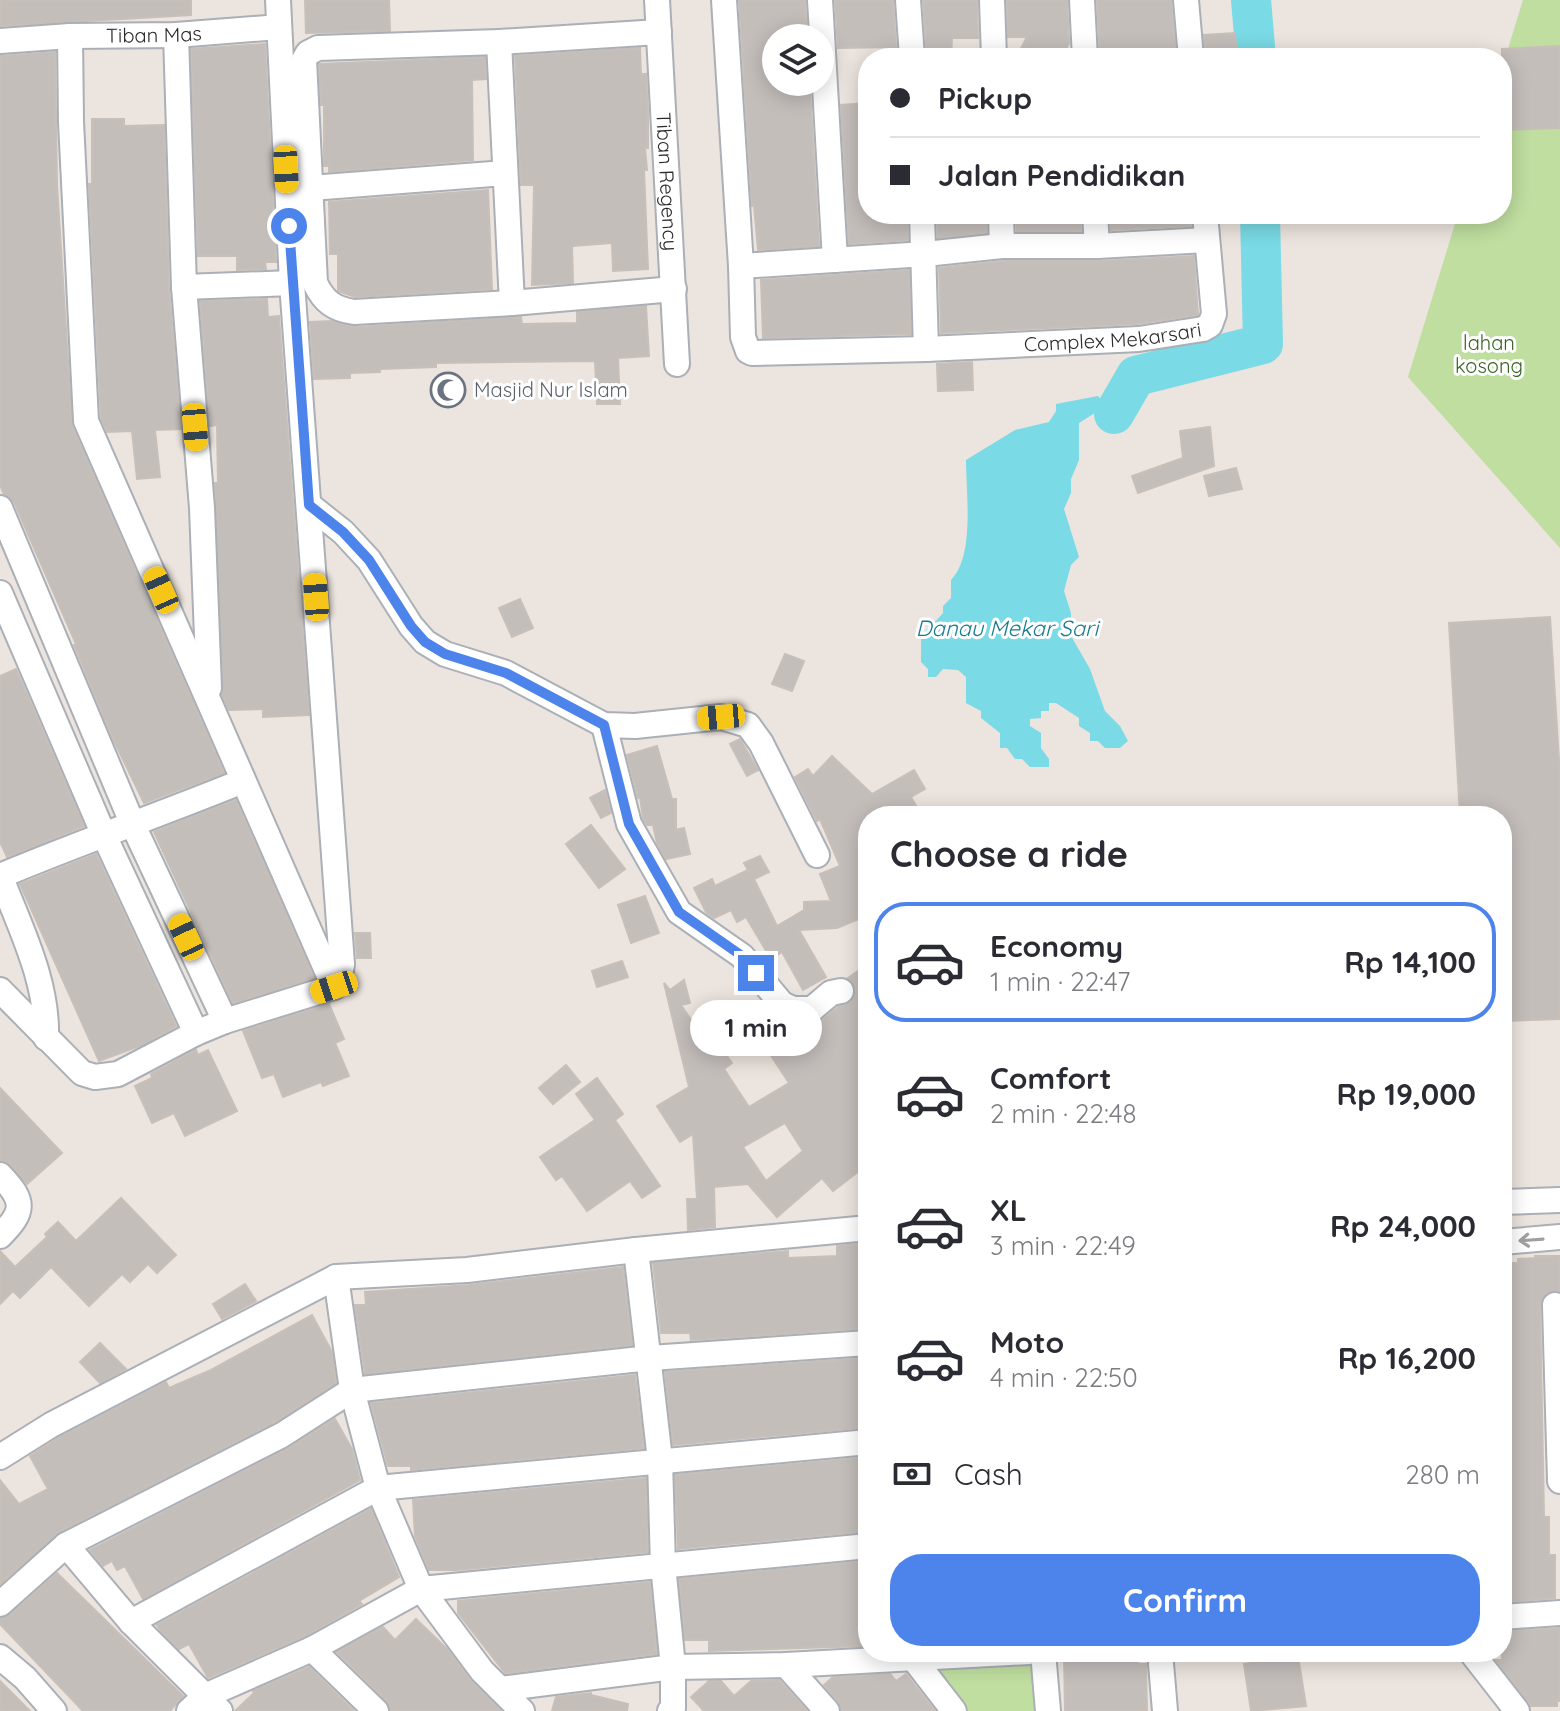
<!DOCTYPE html>
<html lang="en">
<head>
<meta charset="utf-8">
<style>
  :root { --surface:#fff; --page:#f7f7f7; --text:#2b2b33; --muted:#7c7c81; --line:#e1e1e2; --accent:#4c84eb }
  body { margin:0; font-family:Quicksand,sans-serif; background:var(--page); color:var(--text); height:100vh; display:flex; flex-direction:column; font-size:30px; white-space:nowrap }
  * { box-sizing:border-box; margin:0 }
  p { font-size:26px; color:var(--muted) }
  .icon { flex:none; width:44px; height:44px; fill:none; stroke:currentColor; stroke-width:2; stroke-linecap:round; stroke-linejoin:round }
  .map { position:relative; flex:1; overflow:hidden }
  .side { position:absolute; left:858px; top:806px; width:654px; height:856px; display:flex; flex-direction:column; background:var(--surface); border-radius:32px; box-shadow:0 4px 20px #0003 }
  .side>* { flex:none }
  .banner { position:absolute; left:858px; top:48px; width:654px; height:176px; border-radius:32px; box-shadow:0 4px 20px #0003; display:grid; align-content:center; height:176px; padding:0 32px; background:var(--surface) }
  .controls { position:absolute; left:762px; top:24px; display:grid; gap:16px }
  .controls a { display:grid; place-items:center; width:72px; height:72px; border-radius:50%; background:var(--surface); box-shadow:0 4px 20px #0003; font-size:40px }
  .end { position:absolute; width:36px; height:36px; margin:-18px; border:10px solid #4c84eb; background:#fff; box-shadow:0 0 0 4px #fff }
  .from { border-radius:50% }
  .bubble { position:absolute; height:56px; border-radius:28px; background:var(--surface); box-shadow:0 4px 20px #0003; font-size:26px; font-weight:700; line-height:56px; text-align:center }
  .car { position:absolute; width:24px; height:48px; margin:-24px -12px; border-radius:10px; box-shadow:0 0 6px 2px #0007; background:linear-gradient(#f5c518 24%,#345 0 40%,#f5c518 0 76%,#345 0 86%,#f5c518 0) }
  .banner b { display:flex; align-items:center; gap:28px; height:76px; font-size:30px }
  .banner b+b { border-top:2px solid var(--line) }
  .banner i { width:20px; height:20px; background:var(--text) }
  ul { padding:0; list-style:none }
  li { display:flex; align-items:center; gap:24px; height:120px; margin:0 16px 12px; padding:0 16px; border:4px solid transparent; border-radius:32px }
  li div { flex:1 }
  li b { display:block; font-size:30px }
  li em { font-style:normal; font-weight:700 }
  li.on { border-color:var(--accent) }
  li>.icon { width:72px; height:72px; stroke-width:1.5 }
  h2 { padding:0 32px; font-size:36px; line-height:96px }
  .pay { display:flex; align-items:center; gap:20px; height:88px; padding:0 32px; font-size:30px }
  .pay p { margin-inline-start:auto }
  .button { display:flex; gap:16px; margin-top:auto; padding:16px 32px }
  .button a { flex:1; height:92px; border-radius:32px; background:var(--accent); color:#fff; font-size:32px; font-weight:700; line-height:92px; text-align:center }
  .map>svg:first-child { display:block }
  .green { fill:#bfde9f }
  .water { fill:#7adae5 }
  .lines { fill:none; stroke-linecap:round; stroke-linejoin:round }
  .river { stroke:#7adae5; stroke-width:40 }
  .building { fill:#c4bebb; stroke:#c7bfb8; stroke-width:2; fill-rule:evenodd }
  .street-casing { stroke:#abafb6; stroke-width:28 }
  .street { stroke:#fff; stroke-width:24 }
  .oneway { stroke:#a0a0a0 }
  .route { stroke:#4c84eb; stroke-width:10 }
  .labels { text-anchor:middle; stroke-width:6; stroke-linejoin:round; paint-order:stroke }
  .street-label { font-size:20px; fill:#2b2b2b; stroke:#fff }
  .park-label { font-size:20px; fill:#396320; stroke:#fff }
  .worship-label { font-size:20px; fill:#5b616d; stroke:#fff; text-anchor:start }
  .water-label { font-size:22px; font-style:italic; fill:#187c92; stroke:#fff }
</style>
</head>
<body>
<div class="map">
<svg width="1560" height="1711" viewBox="0 0 1560 1711">
  <rect width="100%" height="100%" fill="#ece4de"/>
  <g class="green">
    <path d="M 1523,0 L 1560,0 L 1560,548 L 1408,377 L 1458,214 L 1502,214 L 1502,68 Z"/>
    <path d="M 1029,1652 L 1046,1711 L 961,1711 L 913,1658 Z"/>
  </g>
  <path class="water" d="M 1098,396 L 1114,414 L 1098,411 L 1079,423 L 1079,460 L 1071,479 L 1071,493 L 1064,509 L 1079,557 L 1071,565 L 1064,591 L 1071,613 L 1071,636 L 1090,669 L 1105,711 L 1120,726 L 1128,741 L 1120,748 L 1105,748 L 1098,741 L 1090,741 L 1090,733 L 1079,726 L 1079,718 L 1056,703 L 1049,703 L 1049,711 L 1041,711 L 1041,718 L 1030,719 L 1030,726 L 1041,733 L 1041,748 L 1049,759 L 1049,767 L 1030,767 L 1022,759 L 1015,759 L 1007,748 L 1000,748 L 1000,733 L 981,718 L 981,711 L 966,703 L 966,677 L 958,670 L 943,669 L 936,677 L 928,677 L 928,669 L 921,662 L 921,636 L 928,628 L 928,621 L 936,621 L 943,613 L 943,606 L 951,598 L 951,580 C 975,556 966,493 966,460 L 1015,430 L 1049,422 L 1056,411 L 1056,404 Z"/>
  <g class="lines">
    <g class="river">
      <path d="M 1251,0 L 1256,58"/>
      <path d="M 1114,414 L 1136,376 L 1263,344 L 1260,214"/>
    </g>
  </g>
  <g class="building">
    <path d="M 0,0 L 191,0 L 191,15 L 0,26 Z"/>
    <path d="M 305,0 L 389,0 L 390,31 L 306,33 Z"/>
    <path d="M 739,0 L 805,0 L 807,38 L 776,38 L 776,90 L 810,90 L 819,246 L 758,250 L 754,206 L 752,206 Z"/>
    <path d="M 835,0 L 893,0 L 896,47 L 838,48 Z"/>
    <path d="M 923,0 L 977,0 L 978,38 L 952,38 L 951,58 L 927,58 Z"/>
    <path d="M 1007,0 L 1067,0 L 1069,43 L 1062,58 L 1016,58 L 1027,37 L 1008,37 Z"/>
    <path d="M 1097,0 L 1171,0 L 1176,53 L 1100,56 Z"/>
    <path d="M 1235,33 L 1237,58 L 1206,58 L 1204,35 Z"/>
    <path d="M 265,44 L 276,262 L 265,262 L 266,269 L 237,270 L 237,256 L 198,256 L 191,49 Z"/>
    <path d="M 1560,46 L 1560,128 L 1502,130 L 1502,49 Z"/>
    <path d="M 640,48 L 641,74 L 646,74 L 648,112 L 648,148 L 645,148 L 647,170 L 644,170 L 648,269 L 613,271 L 612,243 L 572,246 L 573,283 L 532,285 L 534,185 L 521,185 L 515,56 Z"/>
    <path d="M 55,52 L 57,184 L 72,426 L 224,773 L 144,803 L 113,739 L 74,645 L 76,644 L 14,502 L 4,494 L 0,485 L 0,56 Z"/>
    <path d="M 485,57 L 486,79 L 472,80 L 473,160 L 329,172 L 329,166 L 324,166 L 324,105 L 321,105 L 319,64 Z"/>
    <path d="M 868,103 L 868,214 L 907,214 L 908,240 L 849,244 L 841,105 Z"/>
    <path d="M 92,119 L 124,119 L 124,126 L 164,125 L 169,288 L 181,429 L 155,430 L 160,477 L 137,479 L 132,431 L 107,432 L 101,418 L 89,184 L 92,184 Z"/>
    <path d="M 488,190 L 492,289 L 355,297 L 338,291 L 338,254 L 330,254 L 329,202 Z"/>
    <path d="M 937,214 L 986,214 L 987,233 L 938,238 Z"/>
    <path d="M 1016,214 L 1080,214 L 1081,231 L 1017,231 Z"/>
    <path d="M 1110,214 L 1190,214 L 1191,226 L 1111,230 Z"/>
    <path d="M 1194,256 L 1198,315 L 1137,324 L 941,333 L 939,268 L 1003,261 L 1098,261 Z"/>
    <path d="M 909,270 L 911,334 L 763,338 L 761,280 Z"/>
    <path d="M 267,299 L 268,317 L 279,316 L 309,715 L 263,717 L 263,709 L 229,710 L 222,695 L 215,483 L 218,483 L 217,425 L 210,426 L 200,301 Z"/>
    <path d="M 646,306 L 649,356 L 618,358 L 620,404 L 597,404 L 595,361 L 436,363 L 436,367 L 380,369 L 380,372 L 350,373 L 350,378 L 314,379 L 310,322 L 332,321 L 355,327 L 521,317 L 522,324 L 577,323 L 577,312 Z"/>
    <path d="M 972,362 L 973,390 L 938,391 L 937,364 Z"/>
    <path d="M 1210,427 L 1214,466 L 1138,493 L 1132,476 L 1183,458 L 1180,431 Z"/>
    <path d="M 1236,468 L 1242,489 L 1209,496 L 1204,476 Z"/>
    <path d="M 520,599 L 533,628 L 512,637 L 499,608 Z"/>
    <path d="M 1550,617 L 1560,776 L 1560,1019 L 1502,1021 L 1502,816 L 1460,816 L 1449,623 Z"/>
    <path d="M 785,654 L 804,661 L 792,691 L 772,684 Z"/>
    <path d="M 16,669 L 84,826 L 7,857 L 0,842 L 0,676 Z"/>
    <path d="M 740,739 L 758,770 L 747,776 L 730,744 Z"/>
    <path d="M 657,746 L 672,799 L 676,799 L 676,830 L 684,828 L 690,854 L 666,859 L 657,843 L 653,825 L 647,825 L 643,818 L 640,797 L 638,798 L 627,755 Z"/>
    <path d="M 832,756 L 872,794 L 914,770 L 925,789 L 911,797 L 922,816 L 868,816 L 868,915 L 837,928 L 799,930 L 826,977 L 803,990 L 782,952 L 771,959 L 746,917 L 737,922 L 731,910 L 714,918 L 706,912 L 694,888 L 712,879 L 715,886 L 748,870 L 744,863 L 760,856 L 769,872 L 754,879 L 777,926 L 804,910 L 804,902 L 831,901 L 820,874 L 840,866 L 820,819 L 817,821 L 795,777 L 808,769 L 813,776 Z"/>
    <path d="M 605,790 L 611,813 L 601,818 L 590,798 Z"/>
    <path d="M 236,800 L 314,978 L 233,1003 L 154,832 Z"/>
    <path d="M 591,825 L 625,869 L 599,888 L 566,844 Z"/>
    <path d="M 96,854 L 176,1026 L 142,1045 L 99,1061 L 20,884 Z"/>
    <path d="M 645,896 L 659,933 L 631,943 L 618,905 Z"/>
    <path d="M 355,933 L 370,933 L 371,958 L 357,958 Z"/>
    <path d="M 622,961 L 628,977 L 597,987 L 592,971 Z"/>
    <path d="M 868,964 L 868,1164 L 833,1191 L 822,1178 L 777,1217 L 748,1184 L 714,1187 L 715,1227 L 688,1230 L 687,1199 L 697,1199 L 693,1134 L 680,1142 L 657,1106 L 689,1087 L 664,983 L 670,990 L 684,980 L 690,1003 L 681,1005 L 710,1048 L 718,1043 L 732,1063 L 724,1069 L 749,1107 L 789,1083 L 768,1051 L 794,1033 L 796,1036 L 822,1020 L 838,1007 L 850,1003 L 856,989 L 848,978 ZM 785,1123 L 803,1151 L 766,1181 L 743,1147 Z"/>
    <path d="M 329,1004 L 344,1039 L 335,1043 L 349,1076 L 323,1086 L 321,1082 L 283,1097 L 274,1074 L 262,1078 L 243,1031 Z"/>
    <path d="M 196,1050 L 198,1055 L 208,1050 L 237,1111 L 185,1136 L 174,1113 L 152,1123 L 135,1086 L 152,1078 L 151,1074 Z"/>
    <path d="M 566,1065 L 580,1082 L 553,1104 L 539,1088 Z"/>
    <path d="M 597,1078 L 623,1114 L 615,1120 L 660,1186 L 642,1198 L 630,1181 L 587,1211 L 562,1176 L 556,1180 L 540,1157 L 595,1120 L 576,1094 Z"/>
    <path d="M 0,1088 L 62,1153 L 27,1184 L 11,1165 L 0,1160 Z"/>
    <path d="M 121,1198 L 176,1255 L 157,1273 L 148,1264 L 130,1282 L 122,1274 L 89,1306 L 51,1267 L 20,1298 L 13,1291 L 0,1304 L 0,1251 L 15,1267 L 47,1237 L 45,1234 L 58,1222 L 76,1241 Z"/>
    <path d="M 868,1243 L 868,1328 L 691,1340 L 690,1333 L 661,1333 L 653,1263 L 788,1251 L 788,1258 L 837,1256 L 837,1246 Z"/>
    <path d="M 1535,1256 L 1560,1256 L 1560,1291 L 1547,1293 L 1540,1305 L 1544,1517 L 1549,1517 L 1549,1555 L 1555,1555 L 1555,1598 L 1508,1602 L 1507,1516 L 1502,1434 L 1502,1263 L 1518,1263 L 1518,1259 L 1535,1258 Z"/>
    <path d="M 623,1267 L 632,1345 L 365,1374 L 355,1305 L 366,1305 L 365,1292 L 469,1285 Z"/>
    <path d="M 245,1284 L 256,1301 L 222,1319 L 213,1304 Z"/>
    <path d="M 312,1315 L 332,1352 L 336,1383 L 275,1422 L 59,1532 L 0,1584 L 0,1480 L 19,1504 L 48,1489 L 30,1456 L 58,1438 L 166,1382 L 169,1388 L 211,1370 Z"/>
    <path d="M 100,1343 L 126,1369 L 100,1383 L 80,1362 Z"/>
    <path d="M 868,1358 L 868,1427 L 673,1445 L 665,1372 Z"/>
    <path d="M 635,1375 L 644,1448 L 411,1470 L 411,1466 L 388,1466 L 371,1403 Z"/>
    <path d="M 335,1419 L 352,1449 L 360,1480 L 143,1599 L 125,1566 L 117,1570 L 112,1561 L 103,1566 L 90,1550 L 289,1448 Z"/>
    <path d="M 868,1457 L 868,1531 L 678,1549 L 675,1475 Z"/>
    <path d="M 646,1478 L 648,1552 L 457,1570 L 429,1570 L 415,1536 L 413,1500 Z"/>
    <path d="M 371,1509 L 399,1577 L 359,1601 L 362,1604 L 305,1636 L 208,1678 L 189,1644 L 179,1649 L 160,1630 L 157,1625 Z"/>
    <path d="M 868,1561 L 868,1646 L 709,1651 L 709,1640 L 685,1640 L 679,1579 Z"/>
    <path d="M 57,1573 L 183,1696 L 170,1711 L 83,1711 L 0,1624 L 0,1619 L 10,1615 Z"/>
    <path d="M 650,1582 L 657,1654 L 505,1673 L 458,1613 L 458,1601 Z"/>
    <path d="M 416,1619 L 448,1650 L 471,1681 L 501,1711 L 391,1711 L 386,1700 L 337,1652 L 383,1627 L 395,1640 Z"/>
    <path d="M 1560,1628 L 1560,1701 L 1557,1701 L 1557,1706 L 1531,1706 L 1496,1660 L 1502,1660 L 1502,1632 Z"/>
    <path d="M 1064,1652 L 1138,1652 L 1138,1664 L 1146,1664 L 1147,1711 L 1065,1711 Z"/>
    <path d="M 1298,1656 L 1306,1706 L 1251,1711 L 1244,1664 Z"/>
    <path d="M 309,1667 L 353,1710 L 235,1711 L 254,1693 L 253,1691 Z"/>
    <path d="M 890,1674 L 896,1681 L 906,1674 L 935,1711 L 842,1711 L 839,1702 L 824,1685 L 833,1677 Z"/>
    <path d="M 779,1680 L 807,1711 L 704,1711 L 691,1697 L 709,1681 L 721,1681 L 734,1696 L 751,1681 Z"/>
    <path d="M 0,1681 L 30,1711 L 0,1711 Z"/>
    <path d="M 591,1693 L 591,1695 L 628,1704 L 627,1711 L 552,1711 L 556,1697 Z"/>
  </g>
  <g class="lines">
    <g class="street-casing">
      <g id="street">
        <path id="s1" d="M 657,0 L 677,364"/>
        <path id="s2" d="M 724,0 L 741,266 L 743,337 L 748,351 L 752,353 L 926,349 L 1139,339 L 1203,329 L 1210,325 L 1214,314 L 1205,214"/>
        <path d="M 820,0 L 835,260"/>
        <path d="M 908,0 L 912,58"/>
        <path d="M 992,0 L 994,58"/>
        <path d="M 1082,0 L 1085,58"/>
        <path d="M 1186,0 L 1191,58"/>
        <path d="M 659,32 L 499,42 L 318,48 L 308,53 L 304,60 L 315,283 C 324,302 334,309 354,312 L 512,303 L 674,289"/>
        <path d="M 176,35 L 184,287 L 202,508 L 209,688"/>
        <path d="M 70,36 L 71,122 L 86,421 L 334,987"/>
        <path id="s3" d="M 0,41 L 70,36 L 176,35 L 279,27"/>
        <path d="M 499,42 L 512,303"/>
        <path d="M 311,188 L 505,173"/>
        <path d="M 922,214 L 926,349"/>
        <path d="M 1001,214 L 1002,246"/>
        <path d="M 1095,214 L 1097,246"/>
        <path d="M 741,266 L 925,254 L 1002,246 L 1097,246 L 1207,240"/>
        <path d="M 184,287 L 292,283"/>
        <path d="M 309,505 L 343,532 L 369,560 L 411,626 L 425,642 L 445,654 L 506,673 L 604,725 L 635,726 L 721,717 L 748,725 L 761,743 L 817,855"/>
        <path d="M 0,508 L 133,825 L 225,1021"/>
        <path d="M 0,593 L 103,833 L 196,1033"/>
        <path d="M 604,725 L 629,824 L 679,912 L 742,956 L 782,1004 L 793,1009 L 812,1009 L 831,993 L 841,991"/>
        <path d="M 0,875 C 20,928 48,981 46,1038"/>
        <path d="M 0,876 C 81,842 162,814 243,781"/>
        <path d="M 0,990 L 82,1073 L 95,1077 L 118,1074 L 196,1033 L 225,1021 L 334,987 L 339,982 L 342,964 L 292,283 L 278,0"/>
        <path d="M 0,1175 C 25,1201 25,1211 0,1236"/>
        <path d="M 1502,1202 L 1560,1200"/>
        <path d="M 1502,1242 L 1560,1237"/>
        <path d="M 636,1250 L 660,1460 L 663,1565 L 673,1667 L 673,1708 L 670,1711"/>
        <path d="M 336,1277 L 352,1390 L 378,1488 L 421,1589 L 482,1671 L 522,1711"/>
        <path d="M 1555,1305 L 1560,1481"/>
        <path d="M 0,1457 L 51,1425 L 336,1277 L 467,1270 L 636,1250 L 868,1228"/>
        <path d="M 66,1545 L 131,1622 L 220,1711"/>
        <path d="M 0,1604 L 66,1545 L 282,1435 L 352,1390 L 650,1358 L 868,1343"/>
        <path d="M 1502,1617 L 1560,1613"/>
        <path d="M 131,1622 L 378,1488 L 868,1442"/>
        <path d="M 312,1649 L 376,1711"/>
        <path d="M 1043,1652 L 1048,1711"/>
        <path d="M 1160,1652 L 1165,1711"/>
        <path d="M 1471,1652 L 1517,1711"/>
        <path d="M 0,1657 L 25,1678 L 54,1711"/>
        <path d="M 913,1658 L 954,1711"/>
        <path d="M 786,1665 L 827,1711"/>
        <path d="M 500,1689 L 673,1667 L 786,1665 L 1029,1652"/>
        <path d="M 189,1711 L 205,1696 L 312,1649 L 421,1589 L 868,1546"/>
      </g>
    </g>
    <use href="#street" class="street"/>
  </g>
  <defs><path id="oneway-shaft" d="M-6 0H5M1.5-3L5.5 0L1.5 3" fill="none" stroke-width="1.6" stroke-linecap="round" stroke-linejoin="round" transform="scale(2)"/></defs>
  <use class="oneway" href="#oneway-shaft" transform="translate(1531 1240) rotate(176)"/>
  <g class="lines">
    <path class="route" d="M 289,226 L 309,505 L 343,532 L 369,560 L 411,626 L 425,642 L 445,654 L 506,673 L 604,725 L 629,824 L 679,912 L 742,956 L 756,973"/>
  </g>
  <defs>
    <g id="mosque-ring" transform="scale(1.8)"><circle r="9.5" fill="#fff" stroke="#6b7280" stroke-width="1.5"/><path d="M3.5-4.9A6 6 0 1 0 3.5 4.9A5 5 0 1 1 3.5-4.9Z" fill="#6b7280"/></g>
  </defs>
  <g fill-rule="evenodd">
    <use href="#mosque-ring" x="448" y="390"/>
  </g>
  <g class="labels">
    <g class="street-label">
      <text dy="7" stroke="none"><textPath href="#s3" startOffset="154">Tiban Mas</textPath></text>
      <text dy="7" stroke="none"><textPath href="#s1" startOffset="182">Tiban Regency</textPath></text>
      <text dy="7" stroke="none"><textPath href="#s2" startOffset="718">Complex Mekarsari</textPath></text>
    </g>
    <g class="park-label">
      <text x="1489" y="350">lahan<tspan x="1489" dy="23">kosong</tspan></text>
    </g>
    <g class="worship-label">
      <text x="474" y="397">Masjid Nur Islam</text>
    </g>
    <g class="water-label">
      <text x="1007" y="636">Danau Mekar Sari</text>
    </g>
  </g>
</svg>
<div class="controls">
<a><svg class="icon" aria-label="layers" viewBox="0 0 24 24"><path d="M12 4l9 5-9 5-9-5zM3 14l9 5 9-5"/></svg></a>
</div>
<i class="end from" style="left:289px;top:226px"></i>
<i class="end" style="left:756px;top:973px"></i>
<div class="bubble" style="left:690px;top:1000px;width:132px">1 min</div>
<i class="car" style="left:286px;top:169px;rotate:177deg"></i>
<i class="car" style="left:195px;top:427px;rotate:175deg"></i>
<i class="car" style="left:161px;top:590px;rotate:336deg"></i>
<i class="car" style="left:316px;top:597px;rotate:356deg"></i>
<i class="car" style="left:721px;top:717px;rotate:265deg"></i>
<i class="car" style="left:186px;top:937px;rotate:335deg"></i>
<i class="car" style="left:334px;top:987px;rotate:252deg"></i>
<div class="banner">
<b><i class="from"></i>Pickup</b>
<b><i></i>Jalan Pendidikan</b>
</div>
<section class="side">
<h2>Choose a ride</h2>
<ul>
<li class="on"><svg class="icon" aria-label="car" viewBox="0 0 24 24"><path d="M5 17H2v-5l4-1 3-4h7l3 4 3 1v5h-3M9 17h6M6 11h13"/><circle cx="7" cy="17" r="2"/><circle cx="17" cy="17" r="2"/></svg><div><b>Economy</b><p>1 min · 22:47</p></div><em>Rp 14,100</em></li>
<li><svg class="icon" aria-label="car" viewBox="0 0 24 24"><path d="M5 17H2v-5l4-1 3-4h7l3 4 3 1v5h-3M9 17h6M6 11h13"/><circle cx="7" cy="17" r="2"/><circle cx="17" cy="17" r="2"/></svg><div><b>Comfort</b><p>2 min · 22:48</p></div><em>Rp 19,000</em></li>
<li><svg class="icon" aria-label="car" viewBox="0 0 24 24"><path d="M5 17H2v-5l4-1 3-4h7l3 4 3 1v5h-3M9 17h6M6 11h13"/><circle cx="7" cy="17" r="2"/><circle cx="17" cy="17" r="2"/></svg><div><b>XL</b><p>3 min · 22:49</p></div><em>Rp 24,000</em></li>
<li><svg class="icon" aria-label="car" viewBox="0 0 24 24"><path d="M5 17H2v-5l4-1 3-4h7l3 4 3 1v5h-3M9 17h6M6 11h13"/><circle cx="7" cy="17" r="2"/><circle cx="17" cy="17" r="2"/></svg><div><b>Moto</b><p>4 min · 22:50</p></div><em>Rp 16,200</em></li>
</ul>
<div class="pay"><svg class="icon" aria-label="cash" viewBox="0 0 24 24"><path d="M3 7h18v10H3z"/><circle cx="12" cy="12" r="2"/></svg>Cash<p>280 m</p></div>
<div class="button"><a>Confirm</a></div>
</section>
</div>
</body>
</html>
